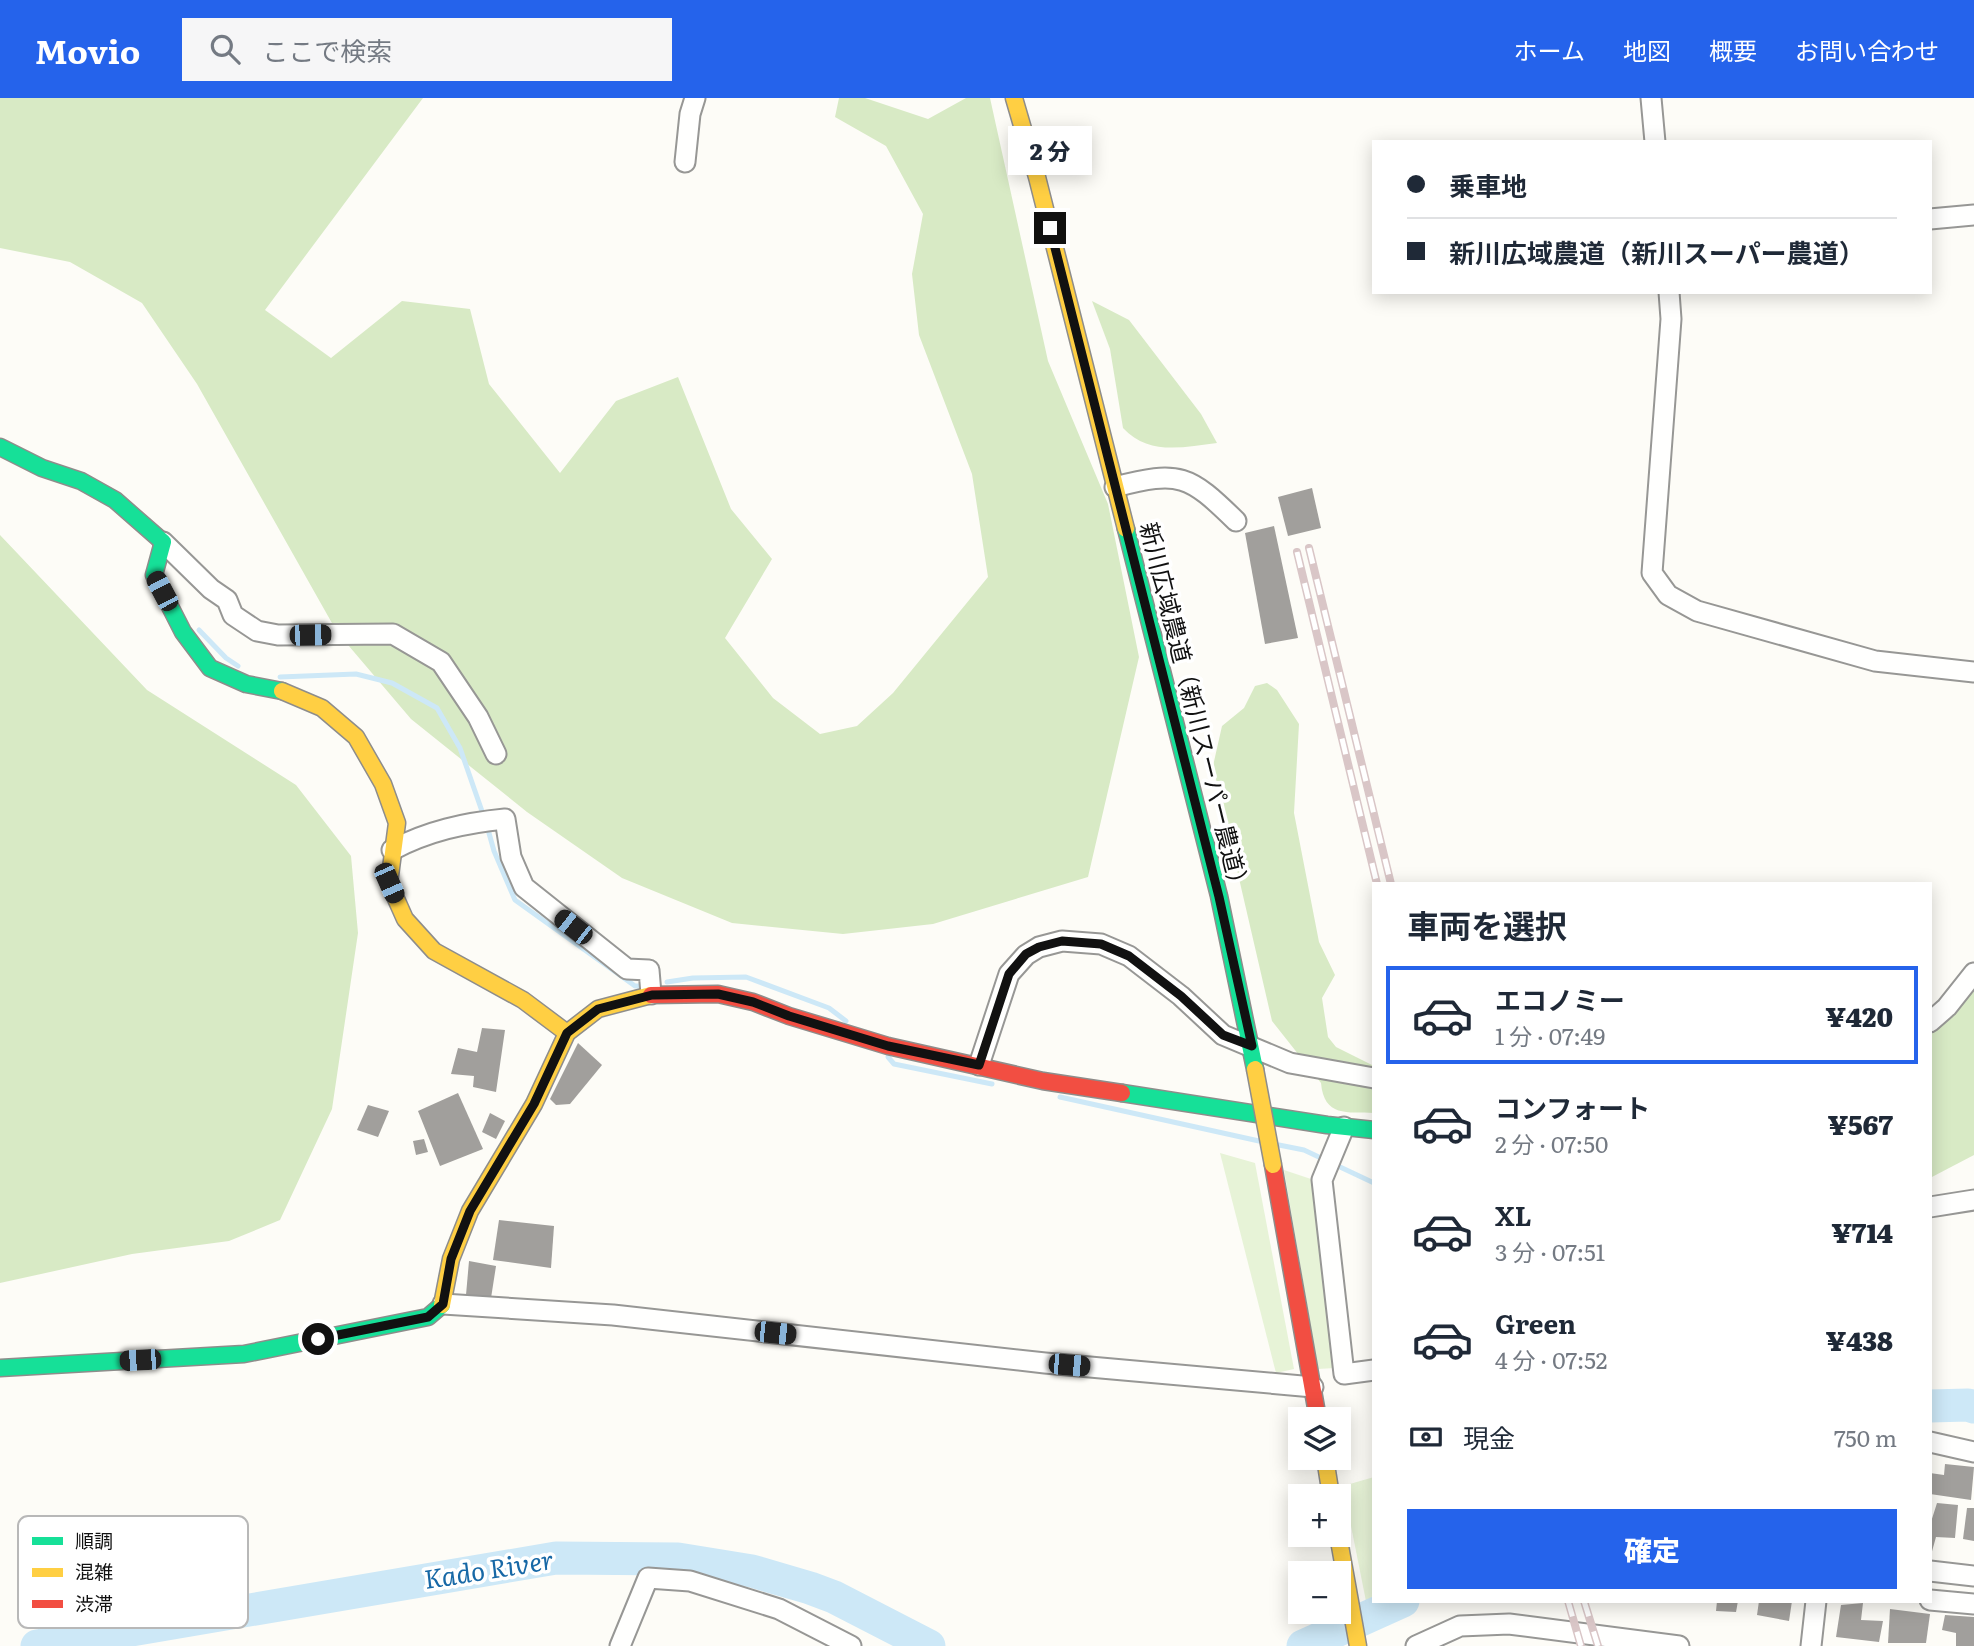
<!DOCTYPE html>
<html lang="ja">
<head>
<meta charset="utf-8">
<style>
  :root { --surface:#fff; --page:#f6f6f7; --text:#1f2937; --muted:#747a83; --line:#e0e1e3; --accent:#2563eb }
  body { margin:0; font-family:Literata,"Noto Sans JP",serif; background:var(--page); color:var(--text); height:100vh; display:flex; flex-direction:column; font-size:26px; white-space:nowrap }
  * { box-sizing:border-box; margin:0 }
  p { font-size:23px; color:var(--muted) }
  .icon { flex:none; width:38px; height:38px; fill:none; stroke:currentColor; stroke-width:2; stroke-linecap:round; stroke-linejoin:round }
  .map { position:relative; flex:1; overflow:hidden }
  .drawer { position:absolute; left:1372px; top:784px; width:560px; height:721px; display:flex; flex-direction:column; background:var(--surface); border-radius:0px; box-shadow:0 4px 18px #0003 }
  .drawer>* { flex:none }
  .guide { position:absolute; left:1372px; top:42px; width:560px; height:154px; border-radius:0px; box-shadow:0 4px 18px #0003; display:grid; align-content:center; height:154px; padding:0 35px; background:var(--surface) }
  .buttons { position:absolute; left:1288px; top:1309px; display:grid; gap:14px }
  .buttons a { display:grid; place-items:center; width:63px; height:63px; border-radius:0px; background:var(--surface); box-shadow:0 4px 18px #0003; font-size:35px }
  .end { position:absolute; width:32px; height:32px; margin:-16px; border:9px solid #111; background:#fff; box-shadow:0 0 0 4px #fff }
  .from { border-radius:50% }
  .bubble { position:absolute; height:49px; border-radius:0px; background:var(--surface); box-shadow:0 4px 18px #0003; font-size:23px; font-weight:800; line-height:49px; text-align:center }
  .car { position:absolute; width:21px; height:42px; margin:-21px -10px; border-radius:9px; box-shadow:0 0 5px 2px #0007; background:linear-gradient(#222 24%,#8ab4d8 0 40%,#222 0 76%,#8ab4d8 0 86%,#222 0) }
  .guide b { display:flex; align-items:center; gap:24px; height:66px; font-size:26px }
  .guide b+b { border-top:2px solid var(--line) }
  .guide i { width:18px; height:18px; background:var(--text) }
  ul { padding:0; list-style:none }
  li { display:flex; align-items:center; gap:21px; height:98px; margin:0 14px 10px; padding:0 21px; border:4px solid transparent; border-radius:0px }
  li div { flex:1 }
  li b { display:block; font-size:26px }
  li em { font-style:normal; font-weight:800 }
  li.selected { border-color:var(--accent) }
  li>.icon { width:63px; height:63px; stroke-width:1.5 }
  h2 { padding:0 35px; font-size:32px; line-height:84px }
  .pay { display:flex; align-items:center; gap:18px; height:77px; padding:0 35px; font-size:26px }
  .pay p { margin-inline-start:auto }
  .primary-button { display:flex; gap:14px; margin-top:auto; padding:14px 35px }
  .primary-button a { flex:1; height:80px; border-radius:0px; background:var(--accent); color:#fff; font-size:28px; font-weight:800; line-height:80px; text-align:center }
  header { display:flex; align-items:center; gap:42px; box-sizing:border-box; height:98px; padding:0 35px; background:var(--accent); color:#fff }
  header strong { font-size:33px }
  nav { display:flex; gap:38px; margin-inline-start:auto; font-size:24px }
  .search { width:490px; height:63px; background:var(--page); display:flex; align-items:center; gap:18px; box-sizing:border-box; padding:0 24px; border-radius:0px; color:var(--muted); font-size:26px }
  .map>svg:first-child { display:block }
  .green { fill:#e7f3d7 }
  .forest { fill:#d8eac5 }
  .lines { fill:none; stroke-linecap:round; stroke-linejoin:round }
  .stream { stroke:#cde8f7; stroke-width:5 }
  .river { stroke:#cde8f7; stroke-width:33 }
  .building { fill:#a19f9c }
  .street-casing { stroke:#979795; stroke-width:23 }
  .fast-casing { stroke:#8e8d8b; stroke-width:19 }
  .slow-casing { stroke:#8e8d8b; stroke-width:19 }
  .jam-casing { stroke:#8e8d8b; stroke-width:19 }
  .street { stroke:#fffffe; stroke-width:19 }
  .fast { stroke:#16e098; stroke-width:16 }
  .slow { stroke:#ffcf43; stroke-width:16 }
  .jam { stroke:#f24e42; stroke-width:16 }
  .rail-casing { stroke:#d9c6c7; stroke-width:8 }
  .rail { stroke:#fff; stroke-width:5; stroke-dasharray:16; stroke-linecap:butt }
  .slow-bridge-casing { stroke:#8e8d8b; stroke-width:19; stroke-linecap:butt }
  .slow-bridge { stroke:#ffcf43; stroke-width:16 }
  .route { stroke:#111; stroke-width:9 }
  .labels { text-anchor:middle; stroke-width:7; stroke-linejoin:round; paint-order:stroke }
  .street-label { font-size:24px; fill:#111; stroke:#fff }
  .water-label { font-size:26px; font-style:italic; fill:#1768a6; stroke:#fff }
  .key { fill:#fff; stroke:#b8b8b8; stroke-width:2 }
  .key-label { font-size:19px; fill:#111 }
</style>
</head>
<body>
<header>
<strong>Movio</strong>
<div class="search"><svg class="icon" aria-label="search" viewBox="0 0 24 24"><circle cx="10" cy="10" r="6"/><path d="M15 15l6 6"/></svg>ここで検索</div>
<nav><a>ホーム</a><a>地図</a><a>概要</a><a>お問い合わせ</a></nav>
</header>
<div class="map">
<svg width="1974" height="1548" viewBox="0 0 1974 1548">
  <rect width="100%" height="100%" fill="#fdfcf7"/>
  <g class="green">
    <path d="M 1220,1055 L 1255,1065 L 1294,1271 L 1276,1275 Z"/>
    <path d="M 1284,1072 L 1314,1082 L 1335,1270 L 1318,1271 Z"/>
    <path d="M 1374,1379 L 1374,1499 L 1366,1503 L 1343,1388 Z"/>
  </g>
  <g class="forest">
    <path d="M 0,0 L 423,0 L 265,212 L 331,260 L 402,203 L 470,211 L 489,286 L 560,375 L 616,303 L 678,279 L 731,411 L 772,461 L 725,540 L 773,600 L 820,636 L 857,628 L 893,595 L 988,479 L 972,376 L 919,237 L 912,176 L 923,116 L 886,48 L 835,19 L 839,0 L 865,0 L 928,21 L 966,0 L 990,0 L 1048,263 L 1108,406 L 1139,559 L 1088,779 L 933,826 L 843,836 L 732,825 L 622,780 L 527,714 L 411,621 L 337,534 L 197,286 L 142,205 L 70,164 L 0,150 Z"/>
    <path d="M 1092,203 L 1129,222 L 1201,316 L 1217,345 C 1183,349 1149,358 1123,330 L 1110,251 Z"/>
    <path d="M 0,437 L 147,592 L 296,687 L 351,758 L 358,835 L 332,1011 L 280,1122 L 229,1143 L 132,1156 L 0,1185 Z"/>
    <path d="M 1267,585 L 1277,592 L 1299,626 L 1294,715 L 1319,844 L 1335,877 L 1322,900 L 1328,939 L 1336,949 L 1374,968 L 1374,1015 C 1347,1014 1324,1019 1321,985 L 1272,923 L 1213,668 L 1222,628 L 1244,610 L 1255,588 Z"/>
    <path d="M 1974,884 L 1974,1057 L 1930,1080 L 1930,915 Z"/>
  </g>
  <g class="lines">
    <g class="stream">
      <path d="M 199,532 L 226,560 L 238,568"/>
      <path d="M 280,579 L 356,576 L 392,585 L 437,610 L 460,650 L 484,719"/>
      <path d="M 487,728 L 494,753 L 515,802 L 635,888 L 640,888"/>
      <path d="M 667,884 L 693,880 L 746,879 L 829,910 L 846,923"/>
      <path d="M 888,959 L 894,966 L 992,986"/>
      <path d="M 1060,999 L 1259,1043"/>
      <path d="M 1279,1047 L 1304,1052 L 1374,1085"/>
    </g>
    <g class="river">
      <path d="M 1930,1308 L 1968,1307 L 1974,1309"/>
      <path d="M 37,1548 L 556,1460 L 678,1461 L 752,1473 L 810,1490 L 834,1499 L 929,1548"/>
      <path d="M 1303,1548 L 1403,1503"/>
    </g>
  </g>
  <g class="building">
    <path d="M 1312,390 L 1321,430 L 1288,438 L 1278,399 Z"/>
    <path d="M 1274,428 L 1298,540 L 1265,546 L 1245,435 Z"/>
    <path d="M 482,930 L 505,932 L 496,994 L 473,989 L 474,978 L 451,976 L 458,950 L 477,954 Z"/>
    <path d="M 578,945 L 602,967 L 570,1006 L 556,1007 L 550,1001 Z"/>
    <path d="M 458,995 L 483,1051 L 440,1068 L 418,1013 Z"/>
    <path d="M 368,1007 L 389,1013 L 378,1039 L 357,1032 Z"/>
    <path d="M 490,1015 L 505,1023 L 496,1041 L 482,1034 Z"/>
    <path d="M 424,1041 L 428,1054 L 416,1057 L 413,1043 Z"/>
    <path d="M 499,1122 L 554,1128 L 551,1170 L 493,1162 Z"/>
    <path d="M 469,1163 L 496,1168 L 491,1200 L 466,1197 Z"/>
    <path d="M 1945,1366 L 1974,1369 L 1971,1402 L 1930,1396 L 1930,1375 L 1944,1377 Z"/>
    <path d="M 1937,1405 L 1958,1407 L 1955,1440 L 1936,1439 L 1931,1457 L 1930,1427 Z"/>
    <path d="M 1967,1410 L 1974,1410 L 1974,1443 L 1963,1441 Z"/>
    <path d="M 1717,1503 L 1738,1503 L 1736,1514 L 1716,1513 Z"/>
    <path d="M 1759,1503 L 1792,1503 L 1789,1523 L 1757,1517 Z"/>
    <path d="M 1863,1505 L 1861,1522 L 1883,1523 L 1879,1544 L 1836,1539 L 1841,1507 Z"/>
    <path d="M 1890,1511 L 1930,1516 L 1926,1545 L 1888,1545 Z"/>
    <path d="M 1945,1517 L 1974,1519 L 1974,1548 L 1956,1548 L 1956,1535 L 1942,1532 Z"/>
  </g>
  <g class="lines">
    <g class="street-casing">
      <g id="street">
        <path d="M 1651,0 L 1655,44"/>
        <path d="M 685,64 L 690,16 L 695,0"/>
        <path d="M 1930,121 L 1974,117"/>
        <path d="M 1669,194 L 1671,221 L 1652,475 L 1668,497 L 1697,513 L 1875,563 L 1974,574"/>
        <path d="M 1115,389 C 1180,372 1189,377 1236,423"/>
        <path d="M 163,444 L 211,491 L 227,502 L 233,517 L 257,533 L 278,537 L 393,536 L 441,564 L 478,619 L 496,656"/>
        <path d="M 392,752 C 428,733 464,725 505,721 L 511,759 L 524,789 L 627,871 L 649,872 L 651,896"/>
        <path d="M 1930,924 L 1947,909 L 1974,875"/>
        <path d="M 979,967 L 1009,876 L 1026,857 L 1039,849 L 1062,843 L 1101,846 L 1129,858 L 1181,898 L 1223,937 L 1290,965 L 1374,980"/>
        <path d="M 1344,1029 L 1322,1082 L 1344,1276 L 1374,1272"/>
        <path d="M 1930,1109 L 1974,1102"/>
        <path d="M 443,1206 L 613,1217 L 1045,1265 L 1313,1289"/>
        <path d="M 1930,1344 L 1974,1354"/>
        <path d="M 1930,1473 L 1974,1478"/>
        <path d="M 1930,1502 L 1974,1506"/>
        <path d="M 620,1548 L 648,1480 L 690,1483 L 779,1511 L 851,1548"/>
        <path d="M 1416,1548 L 1460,1528 L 1509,1526 L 1679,1548"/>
        <path d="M 1811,1548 L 1816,1503"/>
      </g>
    </g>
    <g class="fast-casing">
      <g id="fast">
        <path d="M 0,349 L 42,370 L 81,383 L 115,402 L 163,444 L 154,477 L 183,534 L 210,570 L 246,586 L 282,593"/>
        <path d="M 1126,431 L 1219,798 L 1255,971"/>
        <path d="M 1122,995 L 1327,1027 L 1374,1032"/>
        <path d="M 0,1270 L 244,1256 L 428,1219 L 442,1207"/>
      </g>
    </g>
    <g class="slow-casing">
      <g id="slow">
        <path d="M 1014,0 L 1037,79 L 1126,431"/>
        <path d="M 282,593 L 322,610 L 356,639 L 383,686 L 397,725 L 389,785 L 405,821 L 434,853 L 523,902 L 567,935"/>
        <path d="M 442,1207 L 451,1161 L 470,1113 L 534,1006 L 567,935 L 598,911 L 651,897"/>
        <path d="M 1325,1360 L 1331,1398"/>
        <path d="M 1338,1437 L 1358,1548"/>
      </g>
    </g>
    <g class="jam-casing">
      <g id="jam">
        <path d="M 651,897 L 718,896 L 753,904 L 789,918 L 888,948 L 1043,983 L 1122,995"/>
        <path d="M 1273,1067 L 1318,1321"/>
      </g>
    </g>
    <use href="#street" class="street"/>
    <use href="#fast" class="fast"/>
    <use href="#slow" class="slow"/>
    <use href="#jam" class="jam"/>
    <g class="rail-casing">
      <g id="rail">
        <path d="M 1309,450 L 1391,786"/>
        <path d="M 1297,454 L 1377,786"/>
        <path d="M 1568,1503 L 1581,1548"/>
        <path d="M 1584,1503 L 1598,1548"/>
      </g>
    </g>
    <use href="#rail" class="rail"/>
    <g class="slow-bridge-casing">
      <path id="slow-bridge" d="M 1255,971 L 1273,1067"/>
    </g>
    <use href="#slow-bridge" class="slow-bridge"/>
  </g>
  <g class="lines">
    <path class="route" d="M 318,1241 L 428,1219 L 443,1206 L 451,1161 L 470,1113 L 534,1006 L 567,935 L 598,911 L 652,897 L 718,896 L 753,904 L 789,918 L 888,948 L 979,967 L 1009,876 L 1026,856 L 1039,849 L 1062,843 L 1101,846 L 1129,858 L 1181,898 L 1223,937 L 1252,948 L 1219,799 L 1050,130"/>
  </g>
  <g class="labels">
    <g class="street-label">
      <text transform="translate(1194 611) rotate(76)" y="8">新川広域農道（新川スーパー農道）</text>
    </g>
    <g class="water-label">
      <text transform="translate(489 1472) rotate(-9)" y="9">Kado River</text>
    </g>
  </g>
  <rect x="18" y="1418" width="230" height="112" rx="10" class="key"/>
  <rect x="32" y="1439" width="31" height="8" fill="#16e098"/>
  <rect x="32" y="1470" width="31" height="9" fill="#ffcf43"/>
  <rect x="32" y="1502" width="31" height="8" fill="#f24e42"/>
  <g class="key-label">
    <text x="75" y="1450">順調</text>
    <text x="75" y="1481">混雑</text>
    <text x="75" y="1513">渋滞</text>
  </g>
</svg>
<div class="buttons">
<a><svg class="icon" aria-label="layers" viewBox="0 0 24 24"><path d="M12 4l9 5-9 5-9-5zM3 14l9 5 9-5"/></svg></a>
<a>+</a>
<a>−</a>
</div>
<i class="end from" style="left:318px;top:1241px"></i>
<i class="end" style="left:1050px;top:130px"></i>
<div class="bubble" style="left:1008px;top:28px;width:84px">2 分</div>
<i class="car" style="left:162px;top:493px;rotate:332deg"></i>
<i class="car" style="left:310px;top:537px;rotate:89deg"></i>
<i class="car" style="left:389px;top:785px;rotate:156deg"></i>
<i class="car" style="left:573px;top:829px;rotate:308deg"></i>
<i class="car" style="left:775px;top:1235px;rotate:96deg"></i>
<i class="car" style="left:140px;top:1262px;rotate:267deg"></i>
<i class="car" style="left:1069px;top:1267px;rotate:95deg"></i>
<div class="guide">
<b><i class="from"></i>乗車地</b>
<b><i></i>新川広域農道（新川スーパー農道）</b>
</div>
<section class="drawer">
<h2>車両を選択</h2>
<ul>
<li class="selected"><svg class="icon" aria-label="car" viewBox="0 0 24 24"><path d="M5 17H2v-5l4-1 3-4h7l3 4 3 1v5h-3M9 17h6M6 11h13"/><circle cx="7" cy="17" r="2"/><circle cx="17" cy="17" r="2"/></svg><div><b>エコノミー</b><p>1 分 · 07:49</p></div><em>¥420</em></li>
<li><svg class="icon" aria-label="car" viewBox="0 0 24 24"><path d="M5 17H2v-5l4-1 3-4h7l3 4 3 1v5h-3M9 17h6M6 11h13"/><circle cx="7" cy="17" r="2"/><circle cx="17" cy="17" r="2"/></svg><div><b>コンフォート</b><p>2 分 · 07:50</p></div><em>¥567</em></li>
<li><svg class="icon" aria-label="car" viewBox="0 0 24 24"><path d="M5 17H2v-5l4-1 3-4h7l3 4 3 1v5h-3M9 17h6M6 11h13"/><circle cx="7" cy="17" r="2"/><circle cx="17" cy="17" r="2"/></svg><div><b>XL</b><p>3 分 · 07:51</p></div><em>¥714</em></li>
<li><svg class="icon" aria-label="car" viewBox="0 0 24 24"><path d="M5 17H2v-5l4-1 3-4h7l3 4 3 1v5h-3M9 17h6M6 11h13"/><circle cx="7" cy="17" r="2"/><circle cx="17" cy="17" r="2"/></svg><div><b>Green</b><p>4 分 · 07:52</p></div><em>¥438</em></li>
</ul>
<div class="pay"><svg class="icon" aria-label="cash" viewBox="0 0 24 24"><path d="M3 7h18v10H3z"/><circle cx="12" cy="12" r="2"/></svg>現金<p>750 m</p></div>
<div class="primary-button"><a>確定</a></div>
</section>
</div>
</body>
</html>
